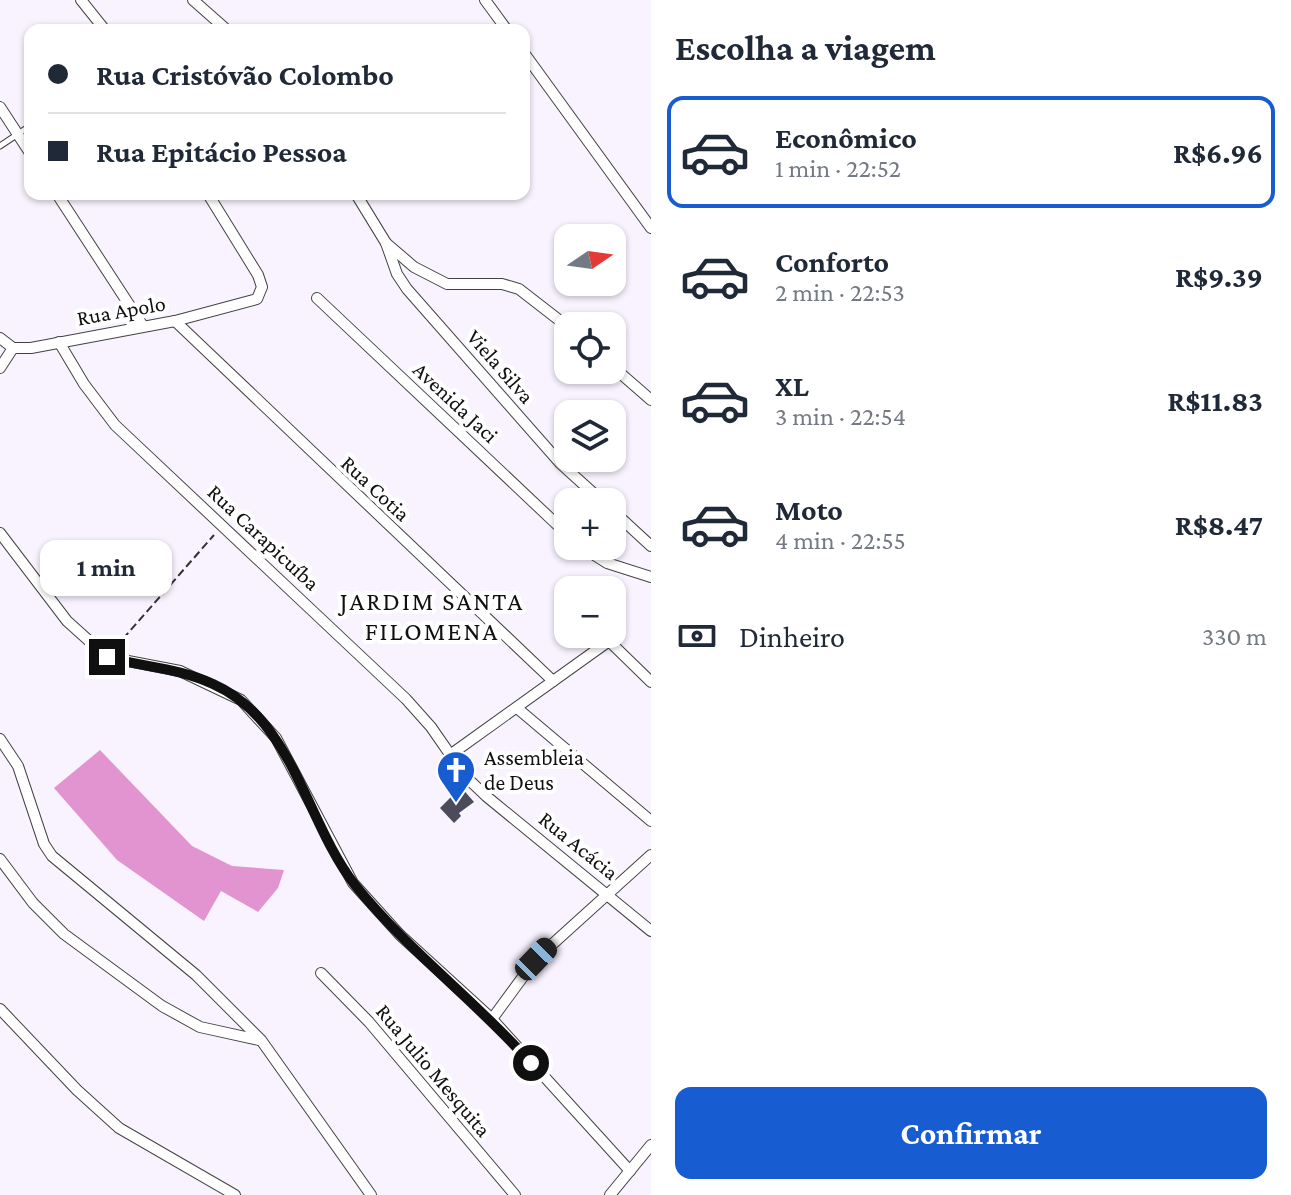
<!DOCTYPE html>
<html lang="pt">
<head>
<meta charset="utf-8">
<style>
  :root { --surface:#fff; --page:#f6f6f7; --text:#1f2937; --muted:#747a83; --line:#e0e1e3; --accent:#175cd1 }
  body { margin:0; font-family:"Crimson Pro",serif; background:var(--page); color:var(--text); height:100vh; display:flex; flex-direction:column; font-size:30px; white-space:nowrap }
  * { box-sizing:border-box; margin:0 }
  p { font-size:26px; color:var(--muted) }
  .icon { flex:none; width:44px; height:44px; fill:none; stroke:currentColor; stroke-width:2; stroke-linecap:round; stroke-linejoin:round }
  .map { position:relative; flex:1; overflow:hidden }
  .panel { display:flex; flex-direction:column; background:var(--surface); width:640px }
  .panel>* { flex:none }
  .top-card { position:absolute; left:24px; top:24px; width:506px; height:176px; border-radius:16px; box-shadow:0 2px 6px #0004; display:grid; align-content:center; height:176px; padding:0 24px; background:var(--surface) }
  .needle { width:52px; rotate:77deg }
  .buttons { position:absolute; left:554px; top:224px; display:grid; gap:16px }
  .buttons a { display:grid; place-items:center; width:72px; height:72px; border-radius:16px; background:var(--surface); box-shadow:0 2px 6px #0004; font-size:40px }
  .end { position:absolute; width:36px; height:36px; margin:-18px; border:10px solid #101010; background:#fff; box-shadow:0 0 0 4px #fff }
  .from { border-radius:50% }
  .bubble { position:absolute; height:56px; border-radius:16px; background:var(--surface); box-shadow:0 2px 6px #0004; font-size:26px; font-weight:700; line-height:56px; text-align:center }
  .car { position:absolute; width:24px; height:48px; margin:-24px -12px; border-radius:10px; box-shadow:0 0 6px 2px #0007; background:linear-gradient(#222 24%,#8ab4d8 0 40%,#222 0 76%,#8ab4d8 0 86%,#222 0) }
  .top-card b { display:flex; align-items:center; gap:28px; height:76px; font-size:30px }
  .top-card b+b { border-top:2px solid var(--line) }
  .top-card i { width:20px; height:20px; background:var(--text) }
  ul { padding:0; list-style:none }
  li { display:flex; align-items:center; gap:24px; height:112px; margin:0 16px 12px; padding:0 8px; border:4px solid transparent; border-radius:16px }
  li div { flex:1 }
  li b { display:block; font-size:30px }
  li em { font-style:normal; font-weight:700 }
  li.selected { border-color:var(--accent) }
  li>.icon { width:72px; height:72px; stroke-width:1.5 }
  h2 { padding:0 24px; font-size:36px; line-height:96px }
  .pay { display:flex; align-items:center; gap:20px; height:88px; padding:0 24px; font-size:30px }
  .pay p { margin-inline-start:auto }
  .action { display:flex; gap:16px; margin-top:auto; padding:16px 24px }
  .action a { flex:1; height:92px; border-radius:16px; background:var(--accent); color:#fff; font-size:32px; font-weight:700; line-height:92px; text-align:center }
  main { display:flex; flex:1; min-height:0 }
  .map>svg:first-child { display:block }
  .forest { fill:#e194d0 }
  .building { fill:#4c4b5a }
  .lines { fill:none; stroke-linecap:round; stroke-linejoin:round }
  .lane-casing { stroke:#434343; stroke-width:7 }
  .street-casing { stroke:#434343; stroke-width:12 }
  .path { stroke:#323232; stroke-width:2; stroke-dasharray:8 4; stroke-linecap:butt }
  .lane { stroke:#fff; stroke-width:5 }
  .street { stroke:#fff; stroke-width:10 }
  .route { stroke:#101010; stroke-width:10 }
  .labels { text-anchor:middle; stroke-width:8; stroke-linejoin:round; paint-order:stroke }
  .street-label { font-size:22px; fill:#101010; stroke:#fff }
  .poi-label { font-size:22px; fill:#101010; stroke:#fff; text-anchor:start }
  .quarter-label { font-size:26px; letter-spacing:2px; fill:#101010; stroke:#fff }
</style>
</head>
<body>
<main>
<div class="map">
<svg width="651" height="1195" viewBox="0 0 651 1195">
  <rect width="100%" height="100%" fill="#f9f3ff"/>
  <path class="forest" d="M 100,750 L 192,846 L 232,866 L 284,870 L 278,888 L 258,912 L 221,891 L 204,921 L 117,860 L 54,788 Z"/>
  <path class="building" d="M 461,787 L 474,802 L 459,813 L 461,816 L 454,823 L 440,808 Z"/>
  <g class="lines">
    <g class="lane-casing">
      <path id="lane" d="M 0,146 L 30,126"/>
    </g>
    <g class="street-casing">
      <g id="street">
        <path d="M 81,0 L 105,30"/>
        <path d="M 193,0 L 227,30"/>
        <path d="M 485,0 L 507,30"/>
        <path d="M 524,53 L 651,228"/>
        <path d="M 0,107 L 30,153"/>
        <path d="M 57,194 L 143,326"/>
        <path d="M 356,194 L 386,243 L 397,274 L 407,289 L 560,463 L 603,502"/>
        <path d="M 386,243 L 414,267 L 447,284 L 502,284 L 519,289 L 568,327"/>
        <path d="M 317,298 L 568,535"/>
        <path d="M 175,321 L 553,681"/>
        <path d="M 0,338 L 13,348 L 31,348 L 175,321 L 257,299 L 262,287 L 258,275 L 208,194"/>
        <path d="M 59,342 L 84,384 L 115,425 L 406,699 L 431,727 L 465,776 L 486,796 L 651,931"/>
        <path d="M 612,366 L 651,400"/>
        <path d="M 0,368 L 13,348"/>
        <path d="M 612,510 L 651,546"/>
        <path d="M 0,533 L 67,621 L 107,657 L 180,671 L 241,700 L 276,738 L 353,883 L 400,935 L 492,1019 L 630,1171"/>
        <path d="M 580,546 L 607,563 L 651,577"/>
        <path d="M 517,708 L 651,821"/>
        <path d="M 0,739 L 18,766 L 44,844 L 52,856 L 196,975 L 261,1040 L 371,1195"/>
        <path d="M 450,755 L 609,641 L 651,682"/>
        <path d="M 0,859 L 33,903 L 64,934 L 162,1006 L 200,1027 L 259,1040"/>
        <path d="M 321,973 L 369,1022 L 515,1195"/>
        <path d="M 0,1009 L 77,1090 L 119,1128 L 235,1195"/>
        <path d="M 492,1019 L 536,959 L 651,855"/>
        <path d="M 610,1195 L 651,1145"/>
      </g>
    </g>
    <path class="path" d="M 115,648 L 214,535"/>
    <use href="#lane" class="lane"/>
    <use href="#street" class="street"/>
  </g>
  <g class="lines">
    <path class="route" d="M 107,657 C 143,667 179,668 213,684 C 294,720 305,821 355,885 C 407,950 476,1001 531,1063"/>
  </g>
  <defs>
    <g id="church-pin" transform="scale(2)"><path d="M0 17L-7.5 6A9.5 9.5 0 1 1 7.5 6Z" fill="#175cd1" stroke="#fff"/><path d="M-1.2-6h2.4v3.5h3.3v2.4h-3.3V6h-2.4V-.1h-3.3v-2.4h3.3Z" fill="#fff"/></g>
  </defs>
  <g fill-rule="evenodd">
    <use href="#church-pin" x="456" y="770"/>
  </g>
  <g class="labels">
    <g class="street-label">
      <text transform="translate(121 310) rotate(-10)" y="8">Rua Apolo</text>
      <text transform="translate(501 366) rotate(49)" y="8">Viela Silva</text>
      <text transform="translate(456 402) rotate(43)" y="8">Avenida Jaci</text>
      <text transform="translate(376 488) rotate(43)" y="8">Rua Cotia</text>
      <text transform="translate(264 537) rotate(43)" y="8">Rua Carapicuíba</text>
      <text transform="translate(579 845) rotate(39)" y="8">Rua Acácia</text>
      <text transform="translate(434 1070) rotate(50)" y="8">Rua Julio Mesquita</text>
    </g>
    <g class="poi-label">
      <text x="484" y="765">Assembleia<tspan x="484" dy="25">de Deus</tspan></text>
    </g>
    <g class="quarter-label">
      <text x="432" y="610">JARDIM SANTA<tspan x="432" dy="30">FILOMENA</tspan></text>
    </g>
  </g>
</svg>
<div class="buttons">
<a><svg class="needle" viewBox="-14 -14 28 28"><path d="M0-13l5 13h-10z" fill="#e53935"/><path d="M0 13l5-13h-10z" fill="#747a83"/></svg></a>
<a><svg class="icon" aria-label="locate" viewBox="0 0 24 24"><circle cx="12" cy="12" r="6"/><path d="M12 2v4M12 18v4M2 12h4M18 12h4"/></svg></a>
<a><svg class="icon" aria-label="layers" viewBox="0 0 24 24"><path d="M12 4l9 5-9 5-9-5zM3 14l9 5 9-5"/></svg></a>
<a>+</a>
<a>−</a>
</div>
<i class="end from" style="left:531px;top:1063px"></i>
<i class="end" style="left:107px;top:657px"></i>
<div class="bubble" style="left:40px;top:540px;width:132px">1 min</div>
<i class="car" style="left:536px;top:959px;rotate:44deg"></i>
<div class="top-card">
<b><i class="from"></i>Rua Cristóvão Colombo</b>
<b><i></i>Rua Epitácio Pessoa</b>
</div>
</div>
<section class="panel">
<h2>Escolha a viagem</h2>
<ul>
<li class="selected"><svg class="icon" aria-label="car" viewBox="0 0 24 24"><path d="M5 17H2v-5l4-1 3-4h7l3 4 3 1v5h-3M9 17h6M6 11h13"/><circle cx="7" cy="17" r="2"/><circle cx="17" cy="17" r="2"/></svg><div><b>Econômico</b><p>1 min · 22:52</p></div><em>R$6.96</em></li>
<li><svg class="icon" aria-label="car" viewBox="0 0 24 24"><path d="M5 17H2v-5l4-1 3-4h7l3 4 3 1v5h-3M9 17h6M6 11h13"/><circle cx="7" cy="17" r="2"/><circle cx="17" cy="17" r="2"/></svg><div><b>Conforto</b><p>2 min · 22:53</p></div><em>R$9.39</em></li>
<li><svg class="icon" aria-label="car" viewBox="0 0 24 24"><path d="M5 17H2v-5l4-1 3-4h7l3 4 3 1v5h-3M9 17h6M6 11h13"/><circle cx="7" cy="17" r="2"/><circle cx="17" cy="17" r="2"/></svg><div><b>XL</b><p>3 min · 22:54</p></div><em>R$11.83</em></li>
<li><svg class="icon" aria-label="car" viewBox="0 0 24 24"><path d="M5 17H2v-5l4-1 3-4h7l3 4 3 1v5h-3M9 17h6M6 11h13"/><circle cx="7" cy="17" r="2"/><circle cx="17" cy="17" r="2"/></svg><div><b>Moto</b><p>4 min · 22:55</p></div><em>R$8.47</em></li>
</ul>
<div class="pay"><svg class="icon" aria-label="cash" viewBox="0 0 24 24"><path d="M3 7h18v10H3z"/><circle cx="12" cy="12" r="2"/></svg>Dinheiro<p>330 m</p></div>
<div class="action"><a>Confirmar</a></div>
</section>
</main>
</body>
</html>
